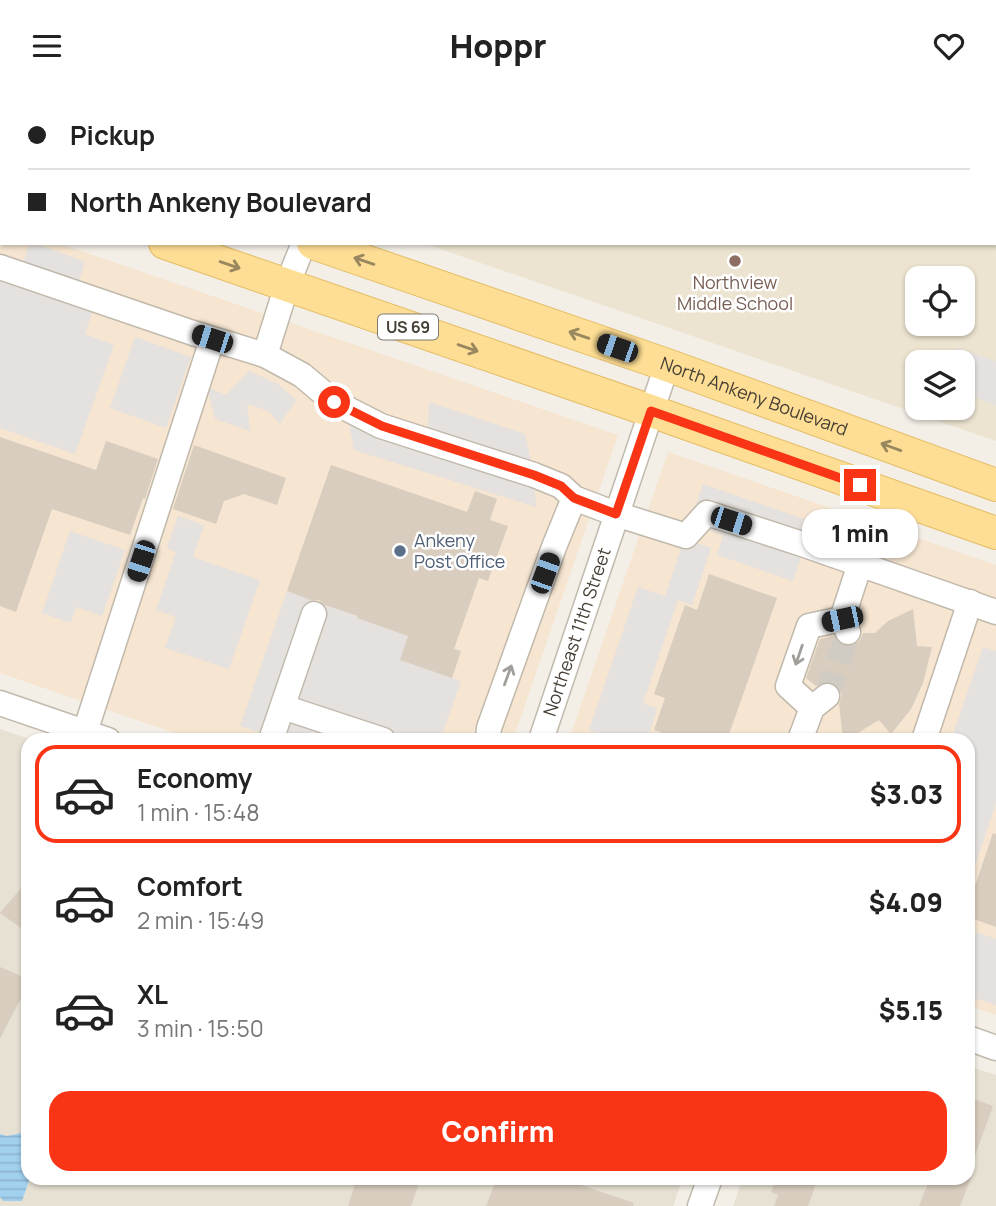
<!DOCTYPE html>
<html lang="en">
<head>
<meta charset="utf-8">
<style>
  :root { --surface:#fff; --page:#f2f2f2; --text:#222; --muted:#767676; --line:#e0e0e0; --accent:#fa3516 }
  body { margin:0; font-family:Manrope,sans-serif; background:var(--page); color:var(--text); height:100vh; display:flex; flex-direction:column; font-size:26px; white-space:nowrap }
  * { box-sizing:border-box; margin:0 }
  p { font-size:23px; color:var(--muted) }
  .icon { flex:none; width:38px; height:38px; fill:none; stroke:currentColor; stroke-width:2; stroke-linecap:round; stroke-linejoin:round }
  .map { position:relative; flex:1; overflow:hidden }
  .details { position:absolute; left:21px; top:642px; width:954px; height:452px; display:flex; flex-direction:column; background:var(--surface); border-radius:21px; box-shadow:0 2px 5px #0004 }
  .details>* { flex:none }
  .top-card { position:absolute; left:0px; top:0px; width:998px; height:154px; box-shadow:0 2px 5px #0004; display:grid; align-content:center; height:154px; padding:0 28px; background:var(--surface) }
  .buttons { position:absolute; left:905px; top:175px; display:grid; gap:14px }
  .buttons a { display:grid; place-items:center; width:70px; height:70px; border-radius:14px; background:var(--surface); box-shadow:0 2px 5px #0004; font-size:35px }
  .end { position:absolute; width:32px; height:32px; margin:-16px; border:9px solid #fa3516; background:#fff; box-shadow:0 0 0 4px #fff }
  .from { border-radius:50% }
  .bubble { position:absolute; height:49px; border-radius:21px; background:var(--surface); box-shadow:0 2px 5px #0004; font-size:23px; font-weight:800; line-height:49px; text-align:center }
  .car { position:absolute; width:21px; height:42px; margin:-21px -10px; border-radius:9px; box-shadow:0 0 5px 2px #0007; background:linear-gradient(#222 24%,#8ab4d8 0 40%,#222 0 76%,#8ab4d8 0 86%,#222 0) }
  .top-card b { display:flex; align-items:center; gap:24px; height:66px; font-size:26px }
  .top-card b+b { border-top:2px solid var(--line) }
  .top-card i { width:18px; height:18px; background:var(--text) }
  ul { padding:12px 0 0; list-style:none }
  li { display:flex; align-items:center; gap:21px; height:98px; margin:0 14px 10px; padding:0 14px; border:4px solid transparent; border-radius:21px }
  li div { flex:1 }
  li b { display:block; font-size:26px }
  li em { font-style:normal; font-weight:800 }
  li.current { border-color:var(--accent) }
  li>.icon { width:63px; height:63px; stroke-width:1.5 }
  .button { display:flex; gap:14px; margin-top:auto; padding:14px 28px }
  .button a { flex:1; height:80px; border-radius:21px; background:var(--accent); color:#fff; font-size:28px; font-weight:800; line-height:80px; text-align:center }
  header { display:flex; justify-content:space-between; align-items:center; height:91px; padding:0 28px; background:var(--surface); font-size:32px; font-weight:800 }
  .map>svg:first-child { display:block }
  .residential { fill:#e7e1d4 }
  .commercial { fill:#f5e5d1 }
  .education { fill:#ece4d0; fill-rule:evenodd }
  .parking { fill:#e4e1de }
  .water { fill:url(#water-rules) }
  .building { fill:#d8cdbe }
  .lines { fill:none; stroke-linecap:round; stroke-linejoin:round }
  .minor-tunnel { stroke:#d0ccc3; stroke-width:24; stroke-dasharray:24 12; stroke-linecap:butt }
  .minor-casing { stroke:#c1b9ab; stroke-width:27 }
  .major-casing { stroke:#e3bb63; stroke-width:34 }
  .minor { stroke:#fff; stroke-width:24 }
  .major { stroke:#fede94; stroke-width:32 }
  .oneway { stroke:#998760 }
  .oneway2 { stroke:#a29f9a }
  .route { stroke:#fa3516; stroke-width:9 }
  .education-dot { fill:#8d6e63; stroke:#fff; stroke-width:2.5 }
  .service-dot { fill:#5c6f8a; stroke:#fff; stroke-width:2.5 }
  .labels { text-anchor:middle; stroke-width:5; stroke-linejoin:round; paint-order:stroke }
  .shield { fill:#fff; stroke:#7e7972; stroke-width:2 }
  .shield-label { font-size:16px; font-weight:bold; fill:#463f35 }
  .education-label { font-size:18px; fill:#785e54; stroke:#fff }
  .street-label { font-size:18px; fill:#463f35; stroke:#fff }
  .service-label { font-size:18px; fill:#4e5e75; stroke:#fff; text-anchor:start }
</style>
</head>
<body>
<header><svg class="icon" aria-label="menu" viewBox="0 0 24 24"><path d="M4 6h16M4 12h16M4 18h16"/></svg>Hoppr<svg class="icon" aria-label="heart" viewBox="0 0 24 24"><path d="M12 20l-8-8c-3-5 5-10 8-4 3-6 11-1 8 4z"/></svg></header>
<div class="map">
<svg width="996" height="1115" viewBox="0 0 996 1115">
  <defs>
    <pattern id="water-rules" width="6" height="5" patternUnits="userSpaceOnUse" patternTransform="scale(1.75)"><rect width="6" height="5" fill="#a2d1f0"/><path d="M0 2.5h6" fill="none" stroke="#8db4ce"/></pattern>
  </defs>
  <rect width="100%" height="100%" fill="#f3efe6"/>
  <g class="residential">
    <path d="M 0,638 L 33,649 L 28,649 L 28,1087 L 683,1087 L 673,1115 L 0,1115 Z"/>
    <path d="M 968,975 L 996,984 L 996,1115 L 733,1115 L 743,1087 L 968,1087 Z"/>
  </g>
  <g class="commercial">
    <path d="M 0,132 L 2,133 L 2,152 L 58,152 L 618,344 L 513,649 L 195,649 L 0,582 Z"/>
    <path d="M 668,361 L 996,474 L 996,924 L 968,914 L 968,649 L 569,649 Z"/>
  </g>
  <path class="education" d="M 123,0 L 996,0 L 996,350 L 423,152 L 996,152 L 996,2 L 123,2 ZM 917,187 L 962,187 L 962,233 L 917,233 ZM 917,271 L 962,271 L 962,317 L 917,317 Z"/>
  <g class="parking">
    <path d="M 411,0 L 733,0 L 734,2 L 416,2 Z"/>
    <path d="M 30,152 L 35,152 L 85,171 L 75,202 L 96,210 L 85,243 L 114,254 L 75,363 L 0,337 L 0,176 L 19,183 Z"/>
    <path d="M 135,246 L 191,266 L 166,337 L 110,317 Z"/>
    <path d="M 958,257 L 996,270 L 996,315 L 963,301 L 962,271 L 945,271 Z"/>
    <path d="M 249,280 L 278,293 L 296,309 L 280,333 L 268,320 L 247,313 L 250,340 L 215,328 L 207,296 L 226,304 Z"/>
    <path d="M 429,311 L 525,343 L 534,384 L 536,416 L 354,359 L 346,317 L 427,349 Z"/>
    <path d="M 703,393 L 821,434 L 813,457 L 805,454 L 793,490 L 717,464 L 723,444 L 701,436 L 696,452 L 711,457 L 692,514 L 678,509 L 643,612 L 657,618 L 647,649 L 616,649 L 589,639 L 638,496 L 665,505 Z"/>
    <path d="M 178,425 L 204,434 L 193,466 L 260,489 L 229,578 L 165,557 L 176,526 L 156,519 L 176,461 L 167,457 Z"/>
    <path d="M 70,440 L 125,459 L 102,525 L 76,516 L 71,532 L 42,522 Z"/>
    <path d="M 287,500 L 358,525 L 358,527 L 408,545 L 401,569 L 461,590 L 442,644 L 455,649 L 282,649 L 240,635 Z"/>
    <path d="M 983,556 L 996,560 L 996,712 L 968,795 L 968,649 L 951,649 Z"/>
    <path d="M 968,838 L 996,848 L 996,914 L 968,905 Z"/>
  </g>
  <path class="water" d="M 26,1041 L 28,1043 L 28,1087 L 30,1087 L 22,1110 L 3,1110 L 0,1106 L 0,1043 L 7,1045 Z"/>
  <g class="building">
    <path d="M 0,346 L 96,379 L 106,350 L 158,368 L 145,408 L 143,407 L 130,444 L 52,418 L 16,521 L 0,515 Z"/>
    <path d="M 194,354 L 286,387 L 277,414 L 244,403 L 224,410 L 216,433 L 173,418 Z"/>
    <path d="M 331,374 L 467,421 L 475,400 L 497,408 L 490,429 L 508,435 L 488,490 L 479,487 L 454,558 L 461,560 L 452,587 L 400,569 L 408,545 L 357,527 L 358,525 L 325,514 L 319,509 L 311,509 L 287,500 Z"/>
    <path d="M 709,483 L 777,507 L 727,649 L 683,649 L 654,639 L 665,607 L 654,603 L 685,514 L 697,519 Z"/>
    <path d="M 913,518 L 917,555 L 932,556 L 923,592 L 911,618 L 891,643 L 879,629 L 846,649 L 843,649 L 839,613 L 842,603 L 839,596 L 833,591 L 825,590 L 816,595 L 806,587 L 820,548 L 833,545 L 840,553 L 846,556 L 854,555 L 860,549 L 863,542 L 875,542 L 888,530 Z"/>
    <path d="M 993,742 L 996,743 L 996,836 L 968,826 L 968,816 Z"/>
    <path d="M 28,789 L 28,842 L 0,822 Z"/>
    <path d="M 0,876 L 28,888 L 28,893 L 0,948 Z"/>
    <path d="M 968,1006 L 993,1015 L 970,1078 L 968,1078 Z"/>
    <path d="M 357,1087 L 421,1087 L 411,1115 L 348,1115 Z"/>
    <path d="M 497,1087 L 560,1087 L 634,1112 L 633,1115 L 486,1115 Z"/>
    <path d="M 776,1087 L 818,1087 L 808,1115 L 774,1115 L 778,1104 L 771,1101 Z"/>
    <path d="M 930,1087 L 971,1087 L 960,1115 L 919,1115 Z"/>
  </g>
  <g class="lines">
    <path class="minor-tunnel" d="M 827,605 L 848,541"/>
    <g class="minor-casing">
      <g id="minor">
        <path d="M 0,176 L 193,242 L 265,264 L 287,194 L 304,152"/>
        <path d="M 265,264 L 302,284 L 334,311 L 381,335 L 534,384 L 561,395 L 574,407 L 616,423 L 686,445 L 707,422 L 805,454 L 996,521"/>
        <path d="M 848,541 L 842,528 L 860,473"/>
        <path d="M 0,612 L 108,649"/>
        <path d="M 283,616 L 383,649"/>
        <path d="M 812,617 L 788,595 L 809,535 L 842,528"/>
        <path d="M 85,641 L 212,249"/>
        <path d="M 271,649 L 314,523"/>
        <path d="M 488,649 L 489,637 L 554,456 L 574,407"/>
        <path id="s1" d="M 541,649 L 667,274"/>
        <path d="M 800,649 L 812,617 L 827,605"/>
        <path d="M 924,649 L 970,511"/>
        <path d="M 968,947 L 996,957"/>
        <path d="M 700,1115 L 710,1087"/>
      </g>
    </g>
    <g class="major-casing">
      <g id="major">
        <path d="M 0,45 L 2,45"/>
        <path d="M 0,95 L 2,96"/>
        <path d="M 165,152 L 651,320 L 996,442"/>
        <path id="s2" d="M 313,152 L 667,274 L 996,394"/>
      </g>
    </g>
    <use href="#minor" class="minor"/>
    <use href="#major" class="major"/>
  </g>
  <defs><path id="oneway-shaft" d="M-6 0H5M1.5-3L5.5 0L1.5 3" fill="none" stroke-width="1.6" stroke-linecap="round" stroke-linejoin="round" transform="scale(1.75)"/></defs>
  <g class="oneway">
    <use href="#oneway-shaft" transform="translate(364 170) rotate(-161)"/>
    <use href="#oneway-shaft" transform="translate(230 174) rotate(19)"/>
    <use href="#oneway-shaft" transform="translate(579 244) rotate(-161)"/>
    <use href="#oneway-shaft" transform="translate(468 257) rotate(19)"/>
    <use href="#oneway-shaft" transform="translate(891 356) rotate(-160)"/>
  </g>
  <g class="oneway2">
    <use href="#oneway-shaft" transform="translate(799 564) rotate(109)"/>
    <use href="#oneway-shaft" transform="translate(508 584) rotate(-70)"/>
  </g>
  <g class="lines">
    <path class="route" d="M 334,311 L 382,335 L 534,384 L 561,395 L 574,407 L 616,423 L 651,320 L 860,394"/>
  </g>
  <circle class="education-dot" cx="735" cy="170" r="7"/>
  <circle class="service-dot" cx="400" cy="460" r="7"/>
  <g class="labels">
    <rect class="shield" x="378" y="223.5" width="60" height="25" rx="5"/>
    <g class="shield-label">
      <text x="408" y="242">US 69</text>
    </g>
    <g class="education-label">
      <text x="735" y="198">Northview<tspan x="735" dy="21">Middle School</tspan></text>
    </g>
    <g class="street-label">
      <text dy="6" stroke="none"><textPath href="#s2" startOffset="467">North Ankeny Boulevard</textPath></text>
      <text dy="6" stroke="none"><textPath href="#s1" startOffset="114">Northeast 11th Street</textPath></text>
    </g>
    <g class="service-label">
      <text x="414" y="456">Ankeny<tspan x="414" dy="21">Post Office</tspan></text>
    </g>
  </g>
</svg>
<div class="buttons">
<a><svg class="icon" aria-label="locate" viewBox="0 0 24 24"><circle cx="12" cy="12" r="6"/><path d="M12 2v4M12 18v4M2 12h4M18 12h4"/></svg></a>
<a><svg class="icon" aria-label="layers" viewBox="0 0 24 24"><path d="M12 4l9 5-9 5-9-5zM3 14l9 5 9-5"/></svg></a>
</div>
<i class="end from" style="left:334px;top:311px"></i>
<i class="end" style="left:860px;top:394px"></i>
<div class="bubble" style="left:802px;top:418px;width:116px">1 min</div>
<i class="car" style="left:212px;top:248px;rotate:288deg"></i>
<i class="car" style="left:617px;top:257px;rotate:289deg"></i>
<i class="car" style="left:731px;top:430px;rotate:108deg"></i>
<i class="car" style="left:141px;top:470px;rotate:198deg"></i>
<i class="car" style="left:545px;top:482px;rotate:20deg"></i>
<i class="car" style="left:842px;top:528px;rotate:258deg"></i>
<div class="top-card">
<b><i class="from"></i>Pickup</b>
<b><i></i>North Ankeny Boulevard</b>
</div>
<section class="details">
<ul>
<li class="current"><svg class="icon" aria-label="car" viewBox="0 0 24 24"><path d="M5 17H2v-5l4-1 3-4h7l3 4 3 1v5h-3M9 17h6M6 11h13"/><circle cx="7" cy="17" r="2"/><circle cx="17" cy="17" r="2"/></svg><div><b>Economy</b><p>1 min · 15:48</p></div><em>$3.03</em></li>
<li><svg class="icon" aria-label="car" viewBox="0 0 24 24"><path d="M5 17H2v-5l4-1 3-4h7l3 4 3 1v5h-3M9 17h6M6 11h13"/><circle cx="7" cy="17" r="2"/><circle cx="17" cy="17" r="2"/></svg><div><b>Comfort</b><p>2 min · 15:49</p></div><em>$4.09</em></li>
<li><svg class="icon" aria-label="car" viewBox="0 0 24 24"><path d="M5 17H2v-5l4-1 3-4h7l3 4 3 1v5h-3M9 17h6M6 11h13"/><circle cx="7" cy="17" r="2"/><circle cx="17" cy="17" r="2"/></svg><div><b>XL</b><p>3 min · 15:50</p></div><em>$5.15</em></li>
</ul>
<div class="button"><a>Confirm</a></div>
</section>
</div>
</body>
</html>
